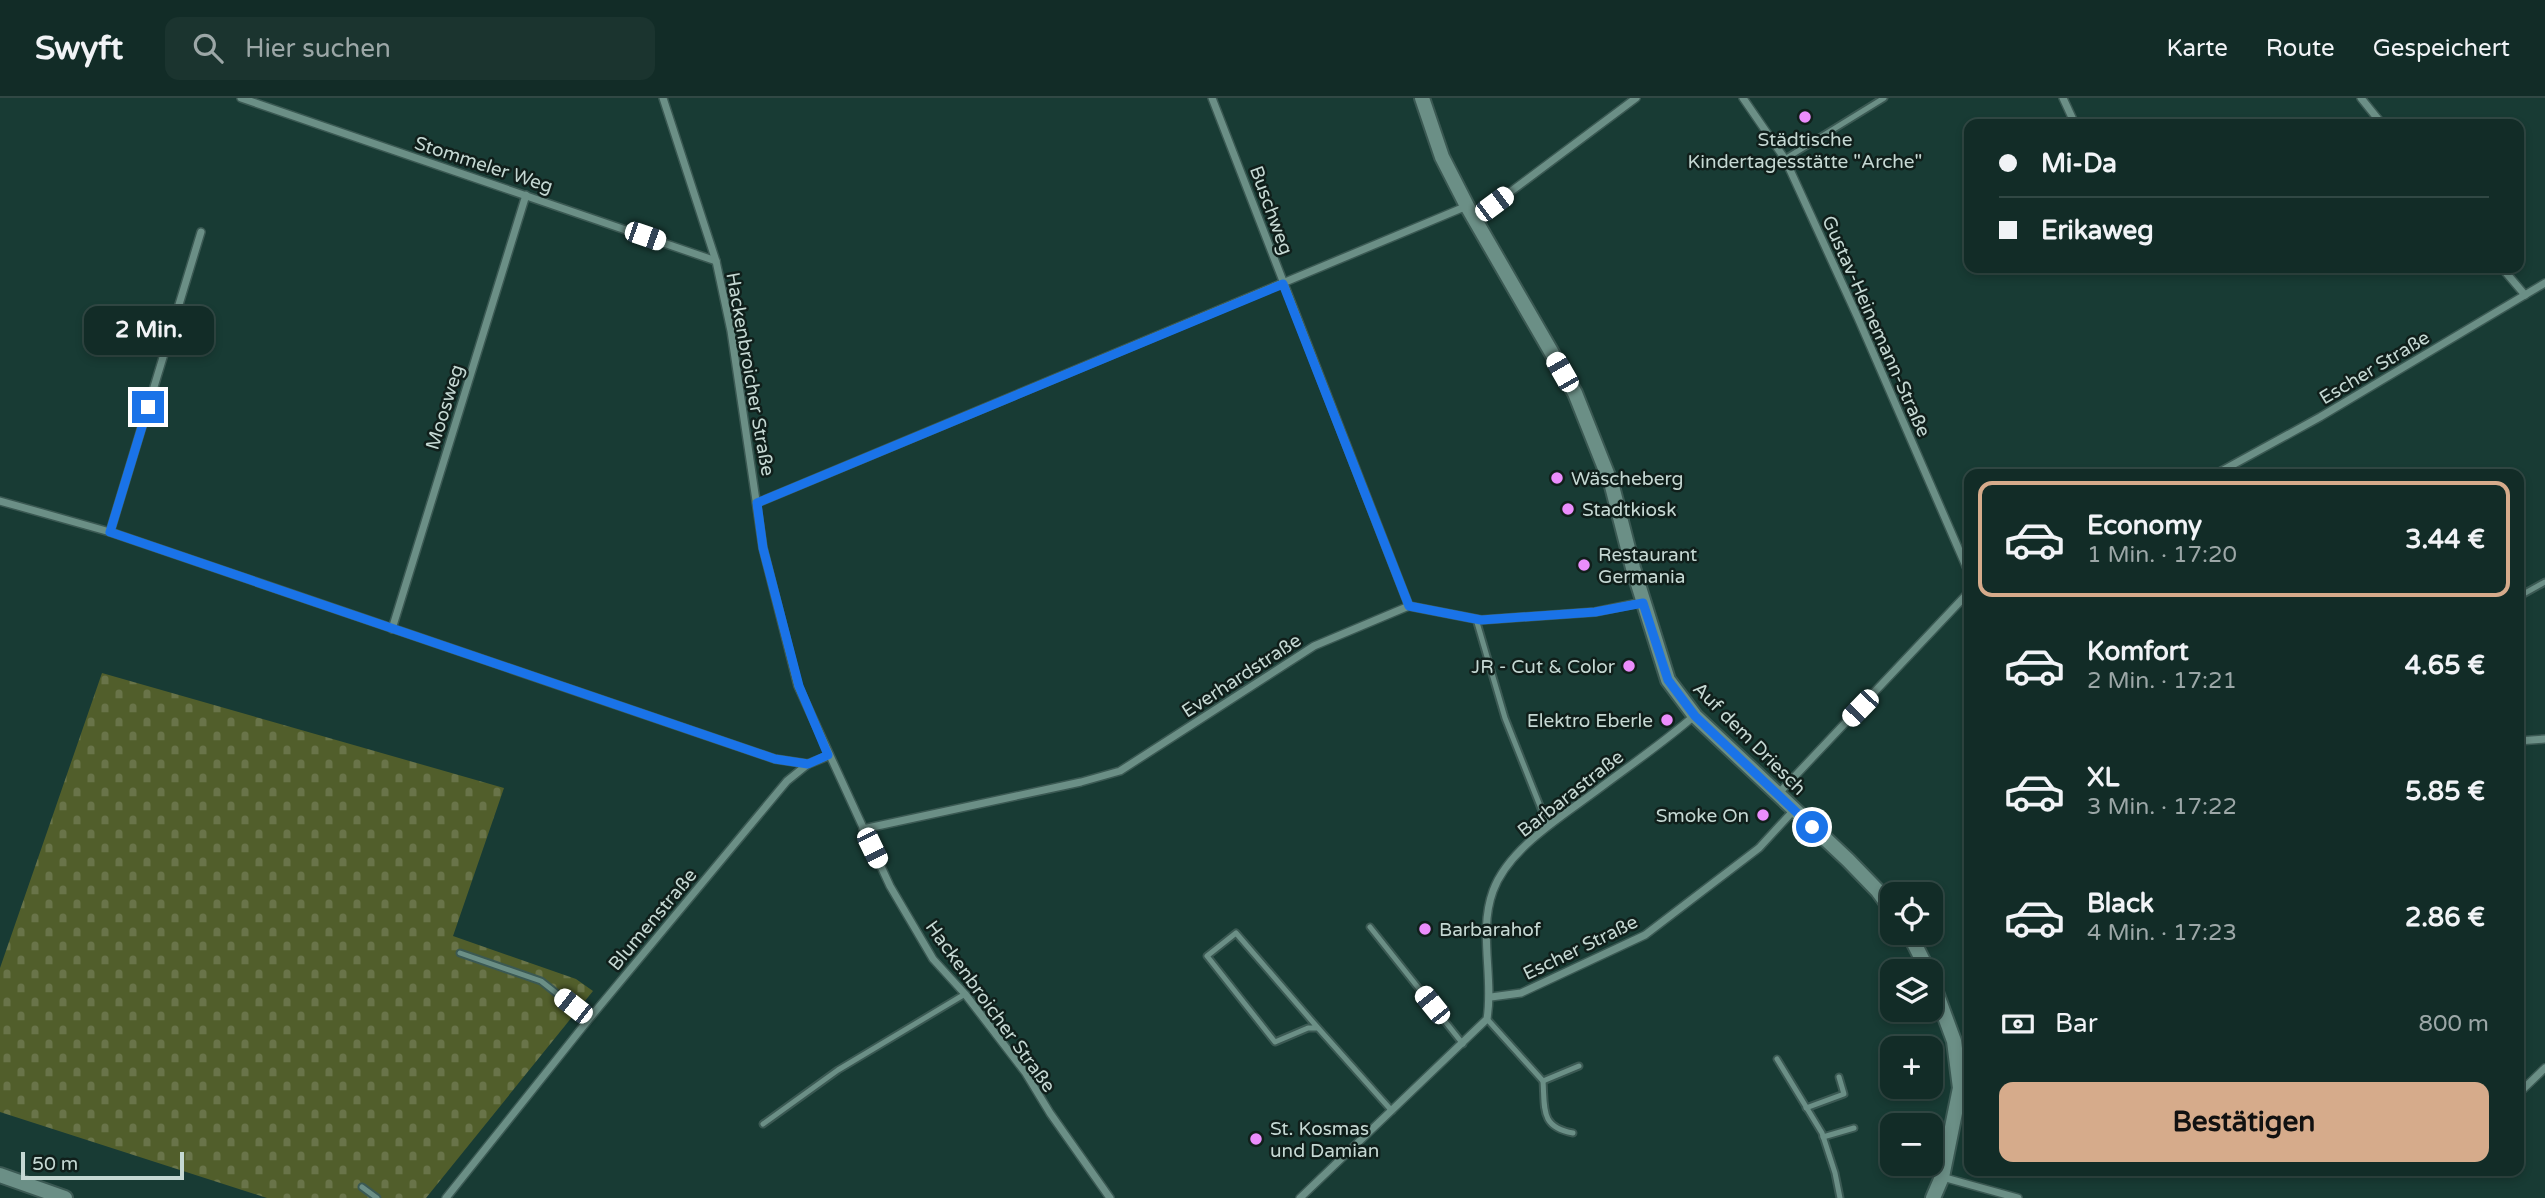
<!DOCTYPE html>
<html lang="de">
<head>
<meta charset="utf-8">
<style>
  :root { --surface:#122c27; --page:#1b342f; --text:#f1f3f6; --muted:#9ca7a7; --line:#314844; --accent:#d6ab8b }
  body { margin:0; font-family:"Varela Round",sans-serif; background:var(--page); color:var(--text); height:100vh; display:flex; flex-direction:column; font-size:26px; white-space:nowrap }
  * { box-sizing:border-box; margin:0 }
  p { font-size:23px; color:var(--muted) }
  .icon { flex:none; width:38px; height:38px; fill:none; stroke:currentColor; stroke-width:2; stroke-linecap:round; stroke-linejoin:round }
  .map { position:relative; flex:1; overflow:hidden }
  .sheet { position:absolute; left:1964px; top:371px; width:560px; height:707px; display:flex; flex-direction:column; background:var(--surface); border-radius:14px; box-shadow:0 4px 10px #0003,0 0 0 2px var(--line) }
  .sheet>* { flex:none }
  .banner { position:absolute; left:1964px; top:21px; width:560px; height:154px; border-radius:14px; box-shadow:0 4px 10px #0003,0 0 0 2px var(--line); display:grid; align-content:center; height:154px; padding:0 35px; background:var(--surface) }
  .fabs { position:absolute; left:1880px; top:784px; display:grid; gap:14px }
  .fabs a { display:grid; place-items:center; width:63px; height:63px; border-radius:14px; background:var(--surface); box-shadow:0 4px 10px #0003,0 0 0 2px var(--line); font-size:35px }
  .scale { position:absolute; left:21px; bottom:18px; width:163px; box-sizing:border-box; padding-left:7px; border:4px solid #c5d8d3; border-top:0; font-size:19px; line-height:24px; white-space:nowrap; color:#c5d8d3; -webkit-text-stroke:5px #101f1b; paint-order:stroke }
  .end { position:absolute; width:32px; height:32px; margin:-16px; border:9px solid #1a73e8; background:#fff; box-shadow:0 0 0 4px #fff }
  .from { border-radius:50% }
  .bubble { position:absolute; height:49px; border-radius:14px; background:var(--surface); box-shadow:0 4px 10px #0003,0 0 0 2px var(--line); font-size:23px; font-weight:700; line-height:49px; text-align:center }
  .car { position:absolute; width:21px; height:42px; margin:-21px -10px; border-radius:9px; box-shadow:0 0 5px 2px #0007; background:linear-gradient(#fff 24%,#345 0 40%,#fff 0 76%,#345 0 86%,#fff 0) }
  .banner b { display:flex; align-items:center; gap:24px; height:66px; font-size:26px }
  .banner b+b { border-top:2px solid var(--line) }
  .banner i { width:18px; height:18px; background:var(--text) }
  ul { padding:12px 0 0; list-style:none }
  li { display:flex; align-items:center; gap:21px; height:116px; margin:0 14px 10px; padding:0 21px; border:4px solid transparent; border-radius:14px }
  li div { flex:1 }
  li b { display:block; font-size:26px }
  li em { font-style:normal; font-weight:700 }
  li.current { border-color:var(--accent) }
  li>.icon { width:63px; height:63px; stroke-width:1.5 }
  .pay { display:flex; align-items:center; gap:18px; height:77px; padding:0 35px; font-size:26px }
  .pay p { margin-inline-start:auto }
  .action { display:flex; gap:14px; margin-top:auto; padding:14px 35px }
  .action a { flex:1; height:80px; border-radius:14px; background:var(--accent); color:#111; font-size:28px; font-weight:700; line-height:80px; text-align:center }
  header { display:flex; align-items:center; gap:42px; box-sizing:border-box; height:98px; padding:0 35px; background:var(--surface); border-bottom:2px solid var(--line) }
  header strong { font-size:33px }
  nav { display:flex; gap:38px; margin-inline-start:auto; font-size:24px }
  .search { width:490px; height:63px; background:var(--page); display:flex; align-items:center; gap:18px; box-sizing:border-box; padding:0 24px; border-radius:14px; color:var(--muted); font-size:26px }
  .map>svg:first-child { display:block }
  .cemetery { fill:url(#cemetery-stones) }
  .lines { fill:none; stroke-linecap:round; stroke-linejoin:round }
  .lane-casing { stroke:#3b5953; stroke-width:9 }
  .street-casing { stroke:#3b5953; stroke-width:10 }
  .secondary-casing { stroke:#3b5953; stroke-width:18 }
  .lane { stroke:#6b8f86; stroke-width:5 }
  .street { stroke:#6b8f86; stroke-width:7 }
  .secondary { stroke:#6b8f86; stroke-width:14 }
  .route { stroke:#1a73e8; stroke-width:9 }
  .poi-dot { fill:#eb8dfc; stroke:#101f1b; stroke-width:2.5 }
  .labels { text-anchor:middle; stroke-width:5; stroke-linejoin:round; paint-order:stroke }
  .poi-label { font-size:19px; fill:#c5d8d3; stroke:#101f1b; text-anchor:start }
  .street-label { font-size:19px; fill:#c5d8d3; stroke:#101f1b }
</style>
</head>
<body>
<header>
<strong>Swyft</strong>
<div class="search"><svg class="icon" aria-label="search" viewBox="0 0 24 24"><circle cx="10" cy="10" r="6"/><path d="M15 15l6 6"/></svg>Hier suchen</div>
<nav><a>Karte</a><a>Route</a><a>Gespeichert</a></nav>
</header>
<div class="map">
<svg width="2545" height="1100" viewBox="0 0 2545 1100">
  <defs>
    <pattern id="cemetery-stones" width="16" height="16" patternUnits="userSpaceOnUse" patternTransform="scale(1.75)"><rect width="16" height="16" fill="#515e2b"/><path d="M2 7V4a2 2 0 0 1 4 0v3zM10 15v-3a2 2 0 0 1 4 0v3z" fill="#697449"/></pattern>
  </defs>
  <rect width="100%" height="100%" fill="#183b34"/>
  <path class="cemetery" d="M 102,575 L 504,690 L 453,838 L 576,881 L 593,893 L 426,1100 L 267,1100 L 0,1014 L 0,870 Z"/>
  <g class="lines">
    <g class="lane-casing">
      <g id="lane">
        <path d="M 1785,61 L 1884,0"/>
        <path d="M 2518,499 L 2545,484"/>
        <path d="M 1476,521 L 1505,620 L 1548,728"/>
        <path d="M 1370,829 L 1463,946"/>
        <path d="M 460,855 L 541,883 L 589,921"/>
        <path d="M 1487,921 L 1543,983 L 1579,968"/>
        <path d="M 1318,930 L 1236,835 L 1207,858 L 1275,944 L 1308,930 L 1318,930 L 1392,1013"/>
        <path d="M 1777,961 L 1822,1035 L 1835,1075 L 1840,1100"/>
        <path d="M 1543,983 C 1545,1011 1540,1029 1573,1035"/>
        <path d="M 1806,1010 L 1844,996 L 1839,979"/>
        <path d="M 763,1026 L 838,972 L 965,896"/>
        <path d="M 1823,1039 L 1854,1030"/>
        <path d="M 362,1089 L 377,1100"/>
      </g>
    </g>
    <g class="street-casing">
      <g id="street">
        <path d="M 241,0 L 716,163"/>
        <path d="M 663,0 L 716,163 L 731,233 L 763,450 L 798,588 L 890,788 L 933,861 L 965,896 L 1025,974 L 1050,1015 L 1110,1100"/>
        <path d="M 1212,0 L 1409,508"/>
        <path d="M 1743,0 L 1785,61 L 1858,220 L 1969,475"/>
        <path d="M 2063,0 L 2075,26"/>
        <path d="M 2361,0 L 2382,26"/>
        <path d="M 1474,121 L 1636,0"/>
        <path d="M 2502,170 L 2525,197"/>
        <path d="M 2216,376 L 2320,319 L 2545,185"/>
        <path d="M 0,403 L 110,434 L 775,661 L 808,666"/>
        <path d="M 757,405 L 1467,108"/>
        <path d="M 110,434 L 201,134"/>
        <path d="M 392,531 L 526,97"/>
        <path d="M 2518,643 L 2545,641"/>
        <path d="M 1778,696 L 1969,494"/>
        <path d="M 863,731 L 1081,684 L 1120,673 L 1314,548 L 1409,508 L 1481,522 L 1595,514 L 1643,504"/>
        <path d="M 1491,899 L 1521,895 L 1645,837 L 1759,750 L 1794,712"/>
        <path d="M 2518,996 L 2545,970"/>
        <path d="M 1942,1079 L 2018,1100"/>
        <path d="M 446,1100 L 589,921 L 787,683 L 808,666 L 828,658"/>
        <path d="M 1300,1100 L 1487,921 C 1494,879 1478,834 1493,793 C 1508,751 1561,719 1596,693 C 1629,668 1663,645 1694,618"/>
      </g>
    </g>
    <g class="secondary-casing">
      <g id="secondary">
        <path d="M 1422,0 L 1442,59 L 1467,108 L 1575,295 L 1612,388 L 1633,470 L 1668,582 L 1695,618 L 1848,762 L 1878,793 L 1892,812"/>
        <path d="M 1909,835 L 1928,873"/>
        <path d="M 1930,878 L 1954,943 L 1960,990 L 1942,1079 L 1933,1100"/>
        <path d="M 0,1077 L 65,1100"/>
      </g>
    </g>
    <use href="#lane" class="lane"/>
    <use href="#street" class="street"/>
    <use href="#secondary" class="secondary"/>
  </g>
  <g class="lines">
    <path class="route" d="M 148,309 L 110,434 L 775,661 L 808,666 L 828,657 L 799,588 L 763,450 L 757,405 L 1283,186 L 1409,508 L 1481,522 L 1595,514 L 1643,505 L 1668,582 L 1695,618 L 1812,729"/>
  </g>
  <g class="poi-dot">
    <circle cx="1805" cy="19" r="7"/>
    <circle cx="1557" cy="380" r="7"/>
    <circle cx="1568" cy="411" r="7"/>
    <circle cx="1584" cy="467" r="7"/>
    <circle cx="1629" cy="568" r="7"/>
    <circle cx="1667" cy="622" r="7"/>
    <circle cx="1763" cy="717" r="7"/>
    <circle cx="1425" cy="831" r="7"/>
    <circle cx="1256" cy="1041" r="7"/>
  </g>
  <g class="labels">
    <g class="poi-label">
      <text x="1805" y="48" text-anchor="middle">Städtische<tspan x="1805" dy="22">Kindertagesstätte "Arche"</tspan></text>
      <text x="1571" y="387">Wäscheberg</text>
      <text x="1582" y="418">Stadtkiosk</text>
      <text x="1598" y="463">Restaurant<tspan x="1598" dy="22">Germania</tspan></text>
      <text x="1615" y="575" text-anchor="end">JR - Cut &amp; Color</text>
      <text x="1653" y="629" text-anchor="end">Elektro Eberle</text>
      <text x="1749" y="724" text-anchor="end">Smoke On</text>
      <text x="1439" y="838">Barbarahof</text>
      <text x="1270" y="1037">St. Kosmas<tspan x="1270" dy="22">und Damian</tspan></text>
    </g>
    <g class="street-label">
      <text transform="translate(484 66) rotate(18)" y="7">Stommeler Weg</text>
      <text transform="translate(1272 112) rotate(70)" y="7">Buschweg</text>
      <text transform="translate(1877 228) rotate(66)" y="7">Gustav-Heinemann-Straße</text>
      <text transform="translate(2374 269) rotate(-31)" y="7">Escher Straße</text>
      <text transform="translate(751 276) rotate(80)" y="7">Hackenbroicher Straße</text>
      <text transform="translate(444 309) rotate(-73)" y="7">Moosweg</text>
      <text transform="translate(1241 577) rotate(-33)" y="7">Everhardstraße</text>
      <text transform="translate(1750 640) rotate(45)" y="7">Auf dem Driesch</text>
      <text transform="translate(1570 695) rotate(-38)" y="7">Barbarastraße</text>
      <text transform="translate(652 821) rotate(-50)" y="7">Blumenstraße</text>
      <text transform="translate(1580 849) rotate(-26)" y="7">Escher Straße</text>
      <text transform="translate(991 908) rotate(54)" y="7">Hackenbroicher Straße</text>
    </g>
  </g>
</svg>
<div class="fabs">
<a><svg class="icon" aria-label="locate" viewBox="0 0 24 24"><circle cx="12" cy="12" r="6"/><path d="M12 2v4M12 18v4M2 12h4M18 12h4"/></svg></a>
<a><svg class="icon" aria-label="layers" viewBox="0 0 24 24"><path d="M12 4l9 5-9 5-9-5zM3 14l9 5 9-5"/></svg></a>
<a>+</a>
<a>−</a>
</div>
<div class="scale">50 m</div>
<i class="end from" style="left:1812px;top:729px"></i>
<i class="end" style="left:148px;top:309px"></i>
<div class="bubble" style="left:84px;top:208px;width:130px">2 Min.</div>
<i class="car" style="left:1494px;top:106px;rotate:53deg"></i>
<i class="car" style="left:645px;top:138px;rotate:109deg"></i>
<i class="car" style="left:1562px;top:274px;rotate:330deg"></i>
<i class="car" style="left:1860px;top:610px;rotate:224deg"></i>
<i class="car" style="left:872px;top:750px;rotate:154deg"></i>
<i class="car" style="left:1432px;top:907px;rotate:321deg"></i>
<i class="car" style="left:573px;top:908px;rotate:308deg"></i>
<div class="banner">
<b><i class="from"></i>Mi-Da</b>
<b><i></i>Erikaweg</b>
</div>
<section class="sheet">
<ul>
<li class="current"><svg class="icon" aria-label="car" viewBox="0 0 24 24"><path d="M5 17H2v-5l4-1 3-4h7l3 4 3 1v5h-3M9 17h6M6 11h13"/><circle cx="7" cy="17" r="2"/><circle cx="17" cy="17" r="2"/></svg><div><b>Economy</b><p>1 Min. · 17:20</p></div><em>3.44 €</em></li>
<li><svg class="icon" aria-label="car" viewBox="0 0 24 24"><path d="M5 17H2v-5l4-1 3-4h7l3 4 3 1v5h-3M9 17h6M6 11h13"/><circle cx="7" cy="17" r="2"/><circle cx="17" cy="17" r="2"/></svg><div><b>Komfort</b><p>2 Min. · 17:21</p></div><em>4.65 €</em></li>
<li><svg class="icon" aria-label="car" viewBox="0 0 24 24"><path d="M5 17H2v-5l4-1 3-4h7l3 4 3 1v5h-3M9 17h6M6 11h13"/><circle cx="7" cy="17" r="2"/><circle cx="17" cy="17" r="2"/></svg><div><b>XL</b><p>3 Min. · 17:22</p></div><em>5.85 €</em></li>
<li><svg class="icon" aria-label="car" viewBox="0 0 24 24"><path d="M5 17H2v-5l4-1 3-4h7l3 4 3 1v5h-3M9 17h6M6 11h13"/><circle cx="7" cy="17" r="2"/><circle cx="17" cy="17" r="2"/></svg><div><b>Black</b><p>4 Min. · 17:23</p></div><em>2.86 €</em></li>
</ul>
<div class="pay"><svg class="icon" aria-label="cash" viewBox="0 0 24 24"><path d="M3 7h18v10H3z"/><circle cx="12" cy="12" r="2"/></svg>Bar<p>800 m</p></div>
<div class="action"><a>Bestätigen</a></div>
</section>
</div>
</body>
</html>
